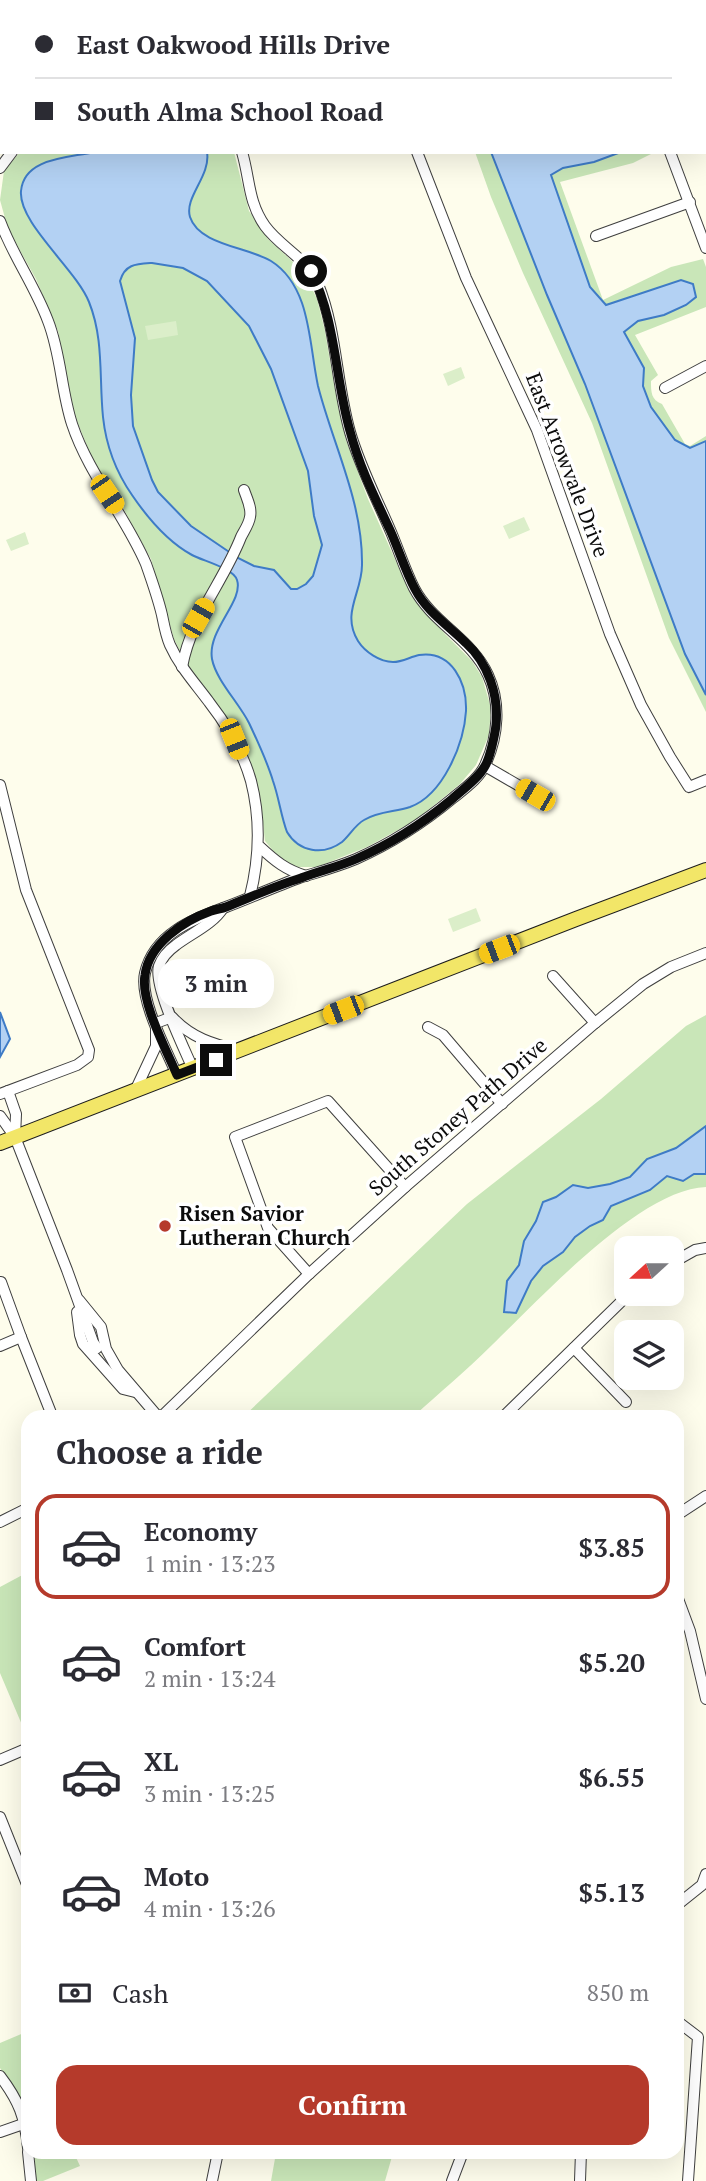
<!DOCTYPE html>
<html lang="en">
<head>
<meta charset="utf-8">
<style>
  :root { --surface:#fff; --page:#f7f7f7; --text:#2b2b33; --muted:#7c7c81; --line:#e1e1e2; --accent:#b53a2b }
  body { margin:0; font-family:"PT Serif",serif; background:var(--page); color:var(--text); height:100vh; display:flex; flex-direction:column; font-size:26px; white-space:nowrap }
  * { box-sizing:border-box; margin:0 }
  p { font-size:23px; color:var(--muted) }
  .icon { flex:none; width:38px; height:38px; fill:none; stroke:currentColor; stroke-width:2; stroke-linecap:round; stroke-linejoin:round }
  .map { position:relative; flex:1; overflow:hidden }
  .details { position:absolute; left:21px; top:1410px; width:663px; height:749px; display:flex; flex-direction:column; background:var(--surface); border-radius:21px; box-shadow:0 7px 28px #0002 }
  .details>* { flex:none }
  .banner { position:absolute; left:0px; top:0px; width:707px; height:154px; box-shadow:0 7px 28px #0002; display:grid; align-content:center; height:154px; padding:0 35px; background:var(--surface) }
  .needle { width:46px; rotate:249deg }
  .tools { position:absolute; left:614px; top:1236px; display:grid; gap:14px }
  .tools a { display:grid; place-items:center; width:70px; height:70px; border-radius:14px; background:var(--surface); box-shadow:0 7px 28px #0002; font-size:35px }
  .end { position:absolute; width:32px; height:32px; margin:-16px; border:9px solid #0c0c0c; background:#fff; box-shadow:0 0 0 4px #fff }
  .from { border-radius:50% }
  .bubble { position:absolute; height:49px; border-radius:21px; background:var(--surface); box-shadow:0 7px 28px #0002; font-size:23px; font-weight:600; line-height:49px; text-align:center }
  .car { position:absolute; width:21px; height:42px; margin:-21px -10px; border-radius:9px; box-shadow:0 0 5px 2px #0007; background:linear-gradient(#f5c518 24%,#345 0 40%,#f5c518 0 76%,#345 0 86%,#f5c518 0) }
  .banner b { display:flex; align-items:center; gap:24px; height:66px; font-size:26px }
  .banner b+b { border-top:2px solid var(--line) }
  .banner i { width:18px; height:18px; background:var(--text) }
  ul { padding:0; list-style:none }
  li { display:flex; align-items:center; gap:21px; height:105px; margin:0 14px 10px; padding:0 21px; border:4px solid transparent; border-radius:21px }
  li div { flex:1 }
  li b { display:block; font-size:26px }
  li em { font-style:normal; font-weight:600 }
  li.current { border-color:var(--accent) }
  li>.icon { width:63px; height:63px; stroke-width:1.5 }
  h2 { padding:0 35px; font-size:32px; line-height:84px }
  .pay { display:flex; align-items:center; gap:18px; height:77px; padding:0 35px; font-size:26px }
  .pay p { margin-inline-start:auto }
  .primary-button { display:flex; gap:14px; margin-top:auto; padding:14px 35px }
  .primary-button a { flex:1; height:80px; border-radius:21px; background:var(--accent); color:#fff; font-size:28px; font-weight:600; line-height:80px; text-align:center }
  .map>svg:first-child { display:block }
  .green { fill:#c9e6b8 }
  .pitch { fill:#dbeec9 }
  .water { fill:#b3d1f3; stroke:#3e7bc6; stroke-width:2; fill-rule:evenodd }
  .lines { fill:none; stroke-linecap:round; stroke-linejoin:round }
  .minor-casing { stroke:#3f3f3f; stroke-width:12 }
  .major-casing { stroke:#1d1d1d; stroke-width:16 }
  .minor { stroke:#fff; stroke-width:10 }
  .major { stroke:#f2e668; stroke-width:14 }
  .route { stroke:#0c0c0c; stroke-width:9 }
  .poi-dot { fill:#b53a2b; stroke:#fff; stroke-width:2.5 }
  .labels { text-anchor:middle; stroke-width:7; stroke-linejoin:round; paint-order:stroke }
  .street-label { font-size:21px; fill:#0c0c0c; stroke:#fff }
  .poi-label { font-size:21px; font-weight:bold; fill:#0c0c0c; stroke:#fff; text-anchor:start }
</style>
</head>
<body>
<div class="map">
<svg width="706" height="2181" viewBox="0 0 706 2181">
  <rect width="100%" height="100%" fill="#fefdec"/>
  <g class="green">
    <path d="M 0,0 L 87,0 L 82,2 L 2,2 L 2,32 L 0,33 Z"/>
    <path d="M 20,152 L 234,152 L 249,211 L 268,239 L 304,272 L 317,299 L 325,331 L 334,384 L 346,440 L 368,499 L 412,597 L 446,635 L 472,661 L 482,677 L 491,708 L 489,735 L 476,765 L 460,784 L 416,820 L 367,847 L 317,867 L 297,867 L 279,858 L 265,841 L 260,796 L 242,745 L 206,689 L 189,669 L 174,639 L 151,559 L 121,504 L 97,470 L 74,414 L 58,331 L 36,279 L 8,229 L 0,200 L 4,171 Z"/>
    <path d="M 475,152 L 491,152 L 547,295 L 585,384 L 685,654 L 706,695 L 706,712 L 669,638 L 592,423 L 523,273 L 491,197 Z"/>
    <path d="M 621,152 L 655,152 L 633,163 L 560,182 L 603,300 L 671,267 L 703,259 L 706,267 L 706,307 L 635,335 L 658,375 L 651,381 C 651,392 651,400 662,404 L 685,444 L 690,446 L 706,436 L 706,441 L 690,448 L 675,440 L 651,407 L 643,386 L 644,368 L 624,332 L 638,321 L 664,315 L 681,280 L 606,305 L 590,287 L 551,175 L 563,168 L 594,162 Z"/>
    <path d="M 706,1015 L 706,1187 C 640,1189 540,1299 492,1345 C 467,1370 439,1393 413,1417 L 242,1418 L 467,1204 L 601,1099 L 686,1026 Z"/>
    <path d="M 28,1572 L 28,1680 L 23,1683 L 28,1696 L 28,1739 L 0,1673 L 0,1587 Z"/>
    <path d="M 26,2032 L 28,2037 L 28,2116 L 23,2103 L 0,2068 L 0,2043 Z"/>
    <path d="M 34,2153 L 74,2153 L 80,2166 L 43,2181 L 36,2181 Z"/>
    <path d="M 276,2153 L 276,2152 L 393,2153 L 385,2181 L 271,2181 Z"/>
  </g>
  <g class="pitch">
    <path d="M 176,321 L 178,335 L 148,340 L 145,326 Z"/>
    <path d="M 461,367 L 465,378 L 448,386 L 443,374 Z"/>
    <path d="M 524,517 L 530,530 L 509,539 L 503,526 Z"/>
    <path d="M 25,532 L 29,544 L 11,551 L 6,540 Z"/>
    <path d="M 476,908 L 481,921 L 453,932 L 448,919 Z"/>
  </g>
  <g class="water">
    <path d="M 94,152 L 207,152 C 211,176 184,197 190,217 C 199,245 248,247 271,261 C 287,271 296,286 302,303 C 311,329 312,358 318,386 C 333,445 363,502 362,565 C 362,593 341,613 358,641 C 365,652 380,662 393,662 C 402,662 410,657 419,655 C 452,650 467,683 466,711 C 464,744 443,795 410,807 C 395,812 378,811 364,820 C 355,825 350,835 342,842 C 323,856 299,852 287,832 C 281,816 279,798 273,781 C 267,761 258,742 249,723 C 239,703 216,680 212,659 C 207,630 244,601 237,580 C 233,568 203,561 192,555 C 168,542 147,517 132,495 C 116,472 106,445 103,417 C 99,378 104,339 89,302 C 76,269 18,223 21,191 C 24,157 70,158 94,152 ZM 152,263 L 183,268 L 207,281 L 249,326 L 271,369 L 308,471 L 314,516 L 322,545 L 313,576 L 306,584 L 297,589 L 291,589 L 274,570 L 254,566 L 238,558 L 191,526 L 158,492 L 152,480 L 133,426 L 131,395 L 135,338 L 120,281 C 125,264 136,264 152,263 Z"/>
    <path d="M 491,152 L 621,152 L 594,162 L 563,168 L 551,175 L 590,287 L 606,305 L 681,280 L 693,284 L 696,297 L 686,305 L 664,315 L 638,321 L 624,332 L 644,368 L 643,386 L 651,407 L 675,440 L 690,448 L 706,441 L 706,695 L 685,654 L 585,384 L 547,295 Z"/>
    <path d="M 0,1012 L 10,1039 L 0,1057 Z"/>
    <path d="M 706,1126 L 706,1174 L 694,1174 L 683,1181 L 667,1176 L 650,1190 L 611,1206 L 603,1220 L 590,1226 L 575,1237 L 563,1252 L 543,1266 L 531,1281 L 516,1313 L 504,1312 L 507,1281 L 519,1265 L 524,1241 L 536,1221 L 543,1202 L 556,1197 L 573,1185 L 588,1188 L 610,1184 L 630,1177 L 647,1159 L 676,1148 Z"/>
  </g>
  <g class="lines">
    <g class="minor-casing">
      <g id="minor">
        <path d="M 593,0 L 594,2"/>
        <path d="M 387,2 L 387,0"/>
        <path d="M 417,152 L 466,278 L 537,430 L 610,634 L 641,705 L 670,757 L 689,787 L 706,780"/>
        <path d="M 670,152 L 706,248"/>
        <path d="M 0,168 L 12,152"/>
        <path d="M 0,221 C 13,256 35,286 48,321 C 61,354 61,390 72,424 C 89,475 125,515 146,564 C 152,581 158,598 162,615 C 164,625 166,636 170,645 C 180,667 195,683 209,702 C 227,725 243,753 251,781 C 261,820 260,856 250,896"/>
        <path d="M 596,236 L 690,202"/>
        <path d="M 665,388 L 706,366"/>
        <path d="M 182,667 C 191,617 223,583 241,537 C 244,531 249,524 250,517 C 252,508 247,499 244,490"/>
        <path d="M 485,766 L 535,795"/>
        <path d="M 0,785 L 26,890 L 89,1050 L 88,1057 L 77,1065 L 0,1094"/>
        <path d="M 260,847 C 275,861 286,870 306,876"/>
        <path d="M 553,976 L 595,1023"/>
        <path d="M 428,1027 L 443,1035 L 502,1104"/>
        <path d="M 193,1069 C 184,1048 153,985 159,966 C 162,957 169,950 176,945 C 192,933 213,924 223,908"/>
        <path d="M 177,1075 C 166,1049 139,999 145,973 C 154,934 193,919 226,907 C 250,898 274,887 299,878 C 318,872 337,867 356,859 C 392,843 423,823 453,798 C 464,789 481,777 486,763 C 498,736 501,703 488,675 C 472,639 432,623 414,588 C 405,570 399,551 391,532 C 377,499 360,467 350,432 C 336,383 337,331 318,284 C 307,258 281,248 265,226 C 248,202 250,179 242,152"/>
        <path d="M 8,1091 L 16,1114 L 15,1137"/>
        <path d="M 135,1091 L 156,1046 L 156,1023 L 172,1017 C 191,1038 213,1044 240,1051"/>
        <path d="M 0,1116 L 15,1137 L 67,1270 L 93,1342 L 97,1348"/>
        <path d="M 672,1263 L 695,1250 L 706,1248"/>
        <path d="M 309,1274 L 268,1228 L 235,1137 L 328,1101 L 405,1187"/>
        <path d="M 1,1282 L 21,1337 L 53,1418"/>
        <path d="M 79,1300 L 101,1327 L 106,1349 L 118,1370 L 159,1418"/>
        <path d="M 77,1312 L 80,1335 L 83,1344 L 123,1389 L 135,1392"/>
        <path d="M 0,1346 L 21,1337"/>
        <path d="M 574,1348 L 626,1402"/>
        <path d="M 160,1418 L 309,1274 L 405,1187 L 595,1023 L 643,984 L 671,967 L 706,953"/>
        <path d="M 502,1418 L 630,1293"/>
        <path d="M 677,1515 L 706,1496"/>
        <path d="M 0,1522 L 28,1508"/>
        <path d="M 677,1596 L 690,1631 L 706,1699"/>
        <path d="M 0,1760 L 28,1748"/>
        <path d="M 0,1817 L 28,1887"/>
        <path d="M 677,1905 L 702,1885 L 706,1874"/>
        <path d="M 677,2021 L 698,2037 L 688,2181"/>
        <path d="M 0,2076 C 19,2101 25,2117 28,2148"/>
        <path d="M 0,2132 L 26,2123"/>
        <path d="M 28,2152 L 31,2181"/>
        <path d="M 212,2181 L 218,2152"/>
        <path d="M 452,2181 L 463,2152"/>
        <path d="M 580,2181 L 581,2152"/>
      </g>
    </g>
    <g class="major-casing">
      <path id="major" d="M 0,1143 L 576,919 L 706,870"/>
    </g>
    <use href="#minor" class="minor"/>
    <use href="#major" class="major"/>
  </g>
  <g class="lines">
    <path class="route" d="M 216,1060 L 177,1075 C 166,1049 140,1001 145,975 C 149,944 183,921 211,911 C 216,909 221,909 226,907 C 251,897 275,886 301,878 C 319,871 338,867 356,859 C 391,844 422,824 451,800 C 462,790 478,779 485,766 C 490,758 495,734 496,725 C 499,695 488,663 466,643 C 448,625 427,612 415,589 C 405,570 399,550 390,530 C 375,498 359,466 350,431 C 335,378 336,321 311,271"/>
  </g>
  <circle class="poi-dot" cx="165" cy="1226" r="7"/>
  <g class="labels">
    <g class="street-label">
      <text transform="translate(567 465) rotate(69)" y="7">East Arrowvale Drive</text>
      <text transform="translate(458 1117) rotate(-41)" y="7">South Stoney Path Drive</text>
    </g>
    <g class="poi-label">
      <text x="179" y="1221">Risen Savior<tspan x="179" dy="24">Lutheran Church</tspan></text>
    </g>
  </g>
</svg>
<div class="tools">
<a><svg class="needle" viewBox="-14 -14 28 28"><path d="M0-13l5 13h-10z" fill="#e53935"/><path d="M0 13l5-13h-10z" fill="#7c7c81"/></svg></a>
<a><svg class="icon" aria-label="layers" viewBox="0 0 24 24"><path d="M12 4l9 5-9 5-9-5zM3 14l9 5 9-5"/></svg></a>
</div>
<i class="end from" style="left:311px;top:271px"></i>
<i class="end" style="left:216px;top:1060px"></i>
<div class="bubble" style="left:158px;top:959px;width:116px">3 min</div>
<i class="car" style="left:107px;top:494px;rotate:146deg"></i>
<i class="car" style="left:198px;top:618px;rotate:30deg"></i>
<i class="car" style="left:234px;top:739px;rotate:158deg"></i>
<i class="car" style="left:535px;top:795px;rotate:300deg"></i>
<i class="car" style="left:499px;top:949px;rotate:249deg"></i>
<i class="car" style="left:343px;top:1010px;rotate:249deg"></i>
<div class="banner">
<b><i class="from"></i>East Oakwood Hills Drive</b>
<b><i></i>South Alma School Road</b>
</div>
<section class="details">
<h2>Choose a ride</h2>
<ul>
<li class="current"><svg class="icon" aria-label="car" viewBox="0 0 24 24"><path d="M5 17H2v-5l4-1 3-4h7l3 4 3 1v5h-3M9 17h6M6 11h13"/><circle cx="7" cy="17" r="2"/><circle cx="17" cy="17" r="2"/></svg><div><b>Economy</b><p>1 min · 13:23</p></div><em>$3.85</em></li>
<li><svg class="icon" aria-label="car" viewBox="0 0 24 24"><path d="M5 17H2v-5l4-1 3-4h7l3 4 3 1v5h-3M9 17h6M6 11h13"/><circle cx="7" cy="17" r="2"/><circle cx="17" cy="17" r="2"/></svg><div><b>Comfort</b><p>2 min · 13:24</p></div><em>$5.20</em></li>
<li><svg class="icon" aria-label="car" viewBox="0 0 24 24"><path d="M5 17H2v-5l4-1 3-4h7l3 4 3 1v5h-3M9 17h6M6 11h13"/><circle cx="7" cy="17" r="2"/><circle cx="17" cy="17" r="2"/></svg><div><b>XL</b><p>3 min · 13:25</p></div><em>$6.55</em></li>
<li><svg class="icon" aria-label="car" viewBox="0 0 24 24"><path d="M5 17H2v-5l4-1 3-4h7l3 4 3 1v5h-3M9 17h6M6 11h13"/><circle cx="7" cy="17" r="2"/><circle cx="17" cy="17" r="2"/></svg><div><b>Moto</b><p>4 min · 13:26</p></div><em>$5.13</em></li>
</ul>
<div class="pay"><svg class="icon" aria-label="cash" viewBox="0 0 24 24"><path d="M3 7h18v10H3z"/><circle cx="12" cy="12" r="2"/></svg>Cash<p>850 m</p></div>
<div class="primary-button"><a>Confirm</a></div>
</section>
</div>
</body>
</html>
